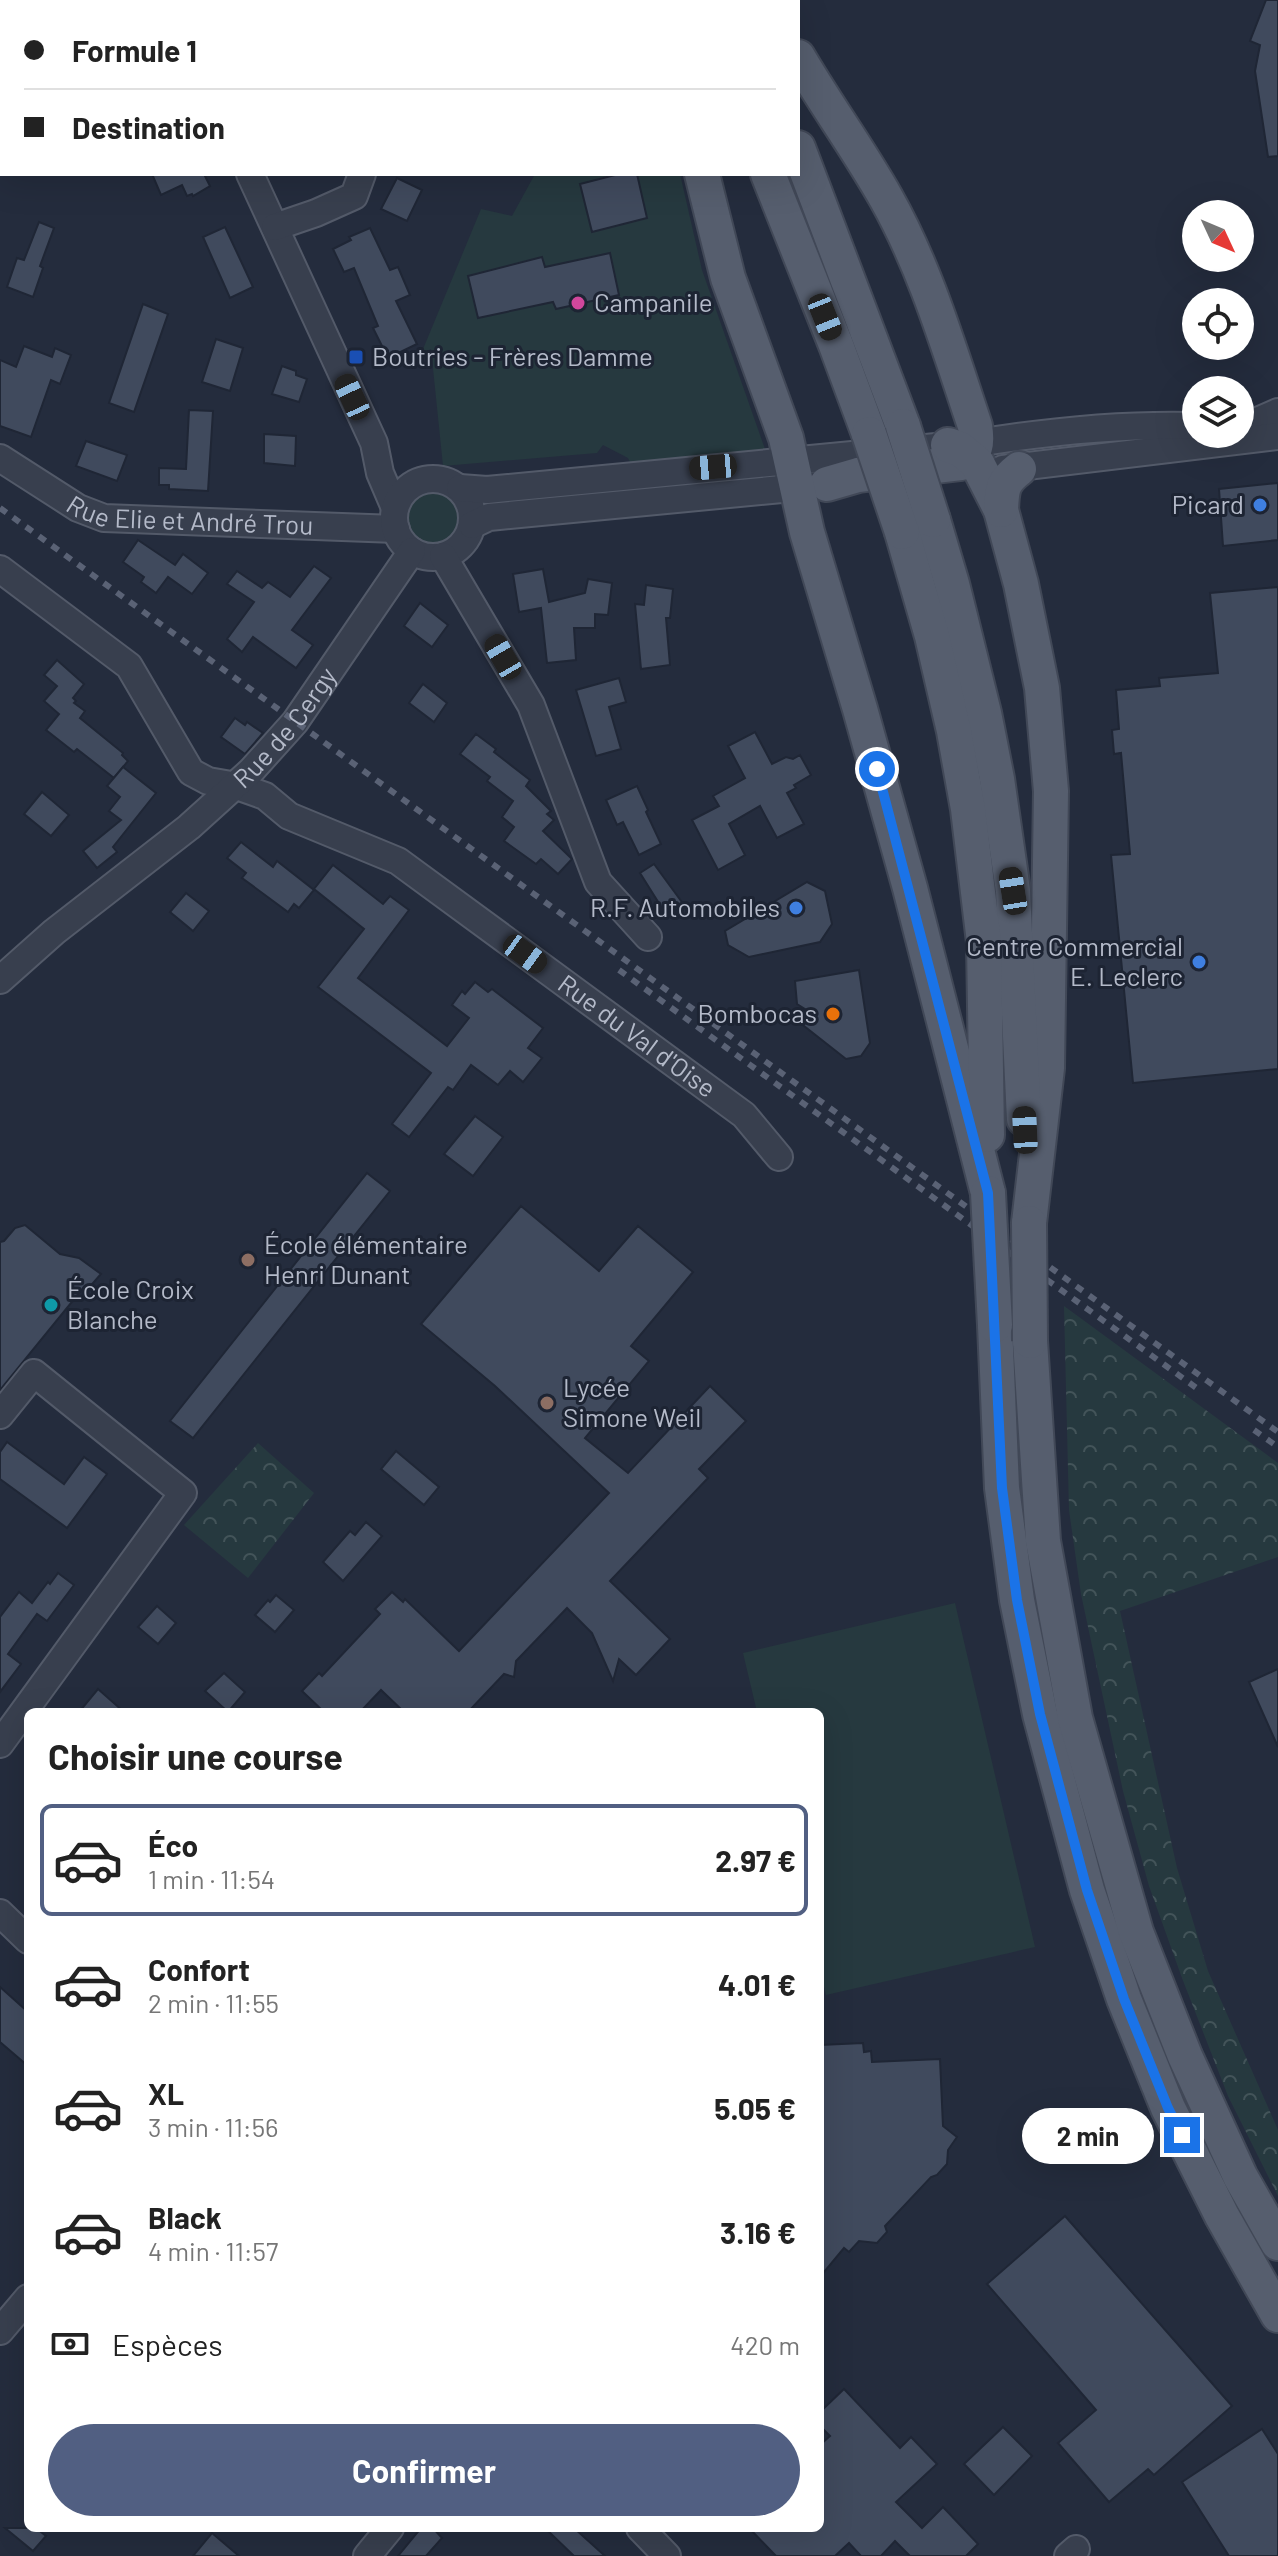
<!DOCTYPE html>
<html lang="fr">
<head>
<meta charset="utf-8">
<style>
  :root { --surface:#fff; --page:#f2f2f2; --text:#222; --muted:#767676; --line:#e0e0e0; --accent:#515f82 }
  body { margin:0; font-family:Barlow,sans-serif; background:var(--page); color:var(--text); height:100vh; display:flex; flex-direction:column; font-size:30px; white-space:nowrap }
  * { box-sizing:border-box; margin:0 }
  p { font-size:26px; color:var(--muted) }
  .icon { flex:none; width:44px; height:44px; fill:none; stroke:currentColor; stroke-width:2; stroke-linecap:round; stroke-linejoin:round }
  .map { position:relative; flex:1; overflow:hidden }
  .side { position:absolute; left:24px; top:1708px; width:800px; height:824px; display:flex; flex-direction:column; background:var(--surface); border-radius:12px; box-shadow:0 8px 32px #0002 }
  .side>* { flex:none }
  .top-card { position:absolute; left:0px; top:0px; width:800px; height:176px; box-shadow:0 8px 32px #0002; display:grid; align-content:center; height:176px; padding:0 24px; background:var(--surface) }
  .needle { width:52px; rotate:134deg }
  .tools { position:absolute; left:1182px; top:200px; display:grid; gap:16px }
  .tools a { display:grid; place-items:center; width:72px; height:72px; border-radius:50%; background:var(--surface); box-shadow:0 8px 32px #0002; font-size:40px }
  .end { position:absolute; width:36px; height:36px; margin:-18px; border:10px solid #1a73e8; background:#fff; box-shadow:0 0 0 4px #fff }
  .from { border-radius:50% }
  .bubble { position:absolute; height:56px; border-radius:28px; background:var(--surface); box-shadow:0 8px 32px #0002; font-size:26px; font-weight:700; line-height:56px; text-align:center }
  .car { position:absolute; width:24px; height:48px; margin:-24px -12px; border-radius:10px; box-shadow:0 0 6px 2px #0007; background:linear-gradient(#222 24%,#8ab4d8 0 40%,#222 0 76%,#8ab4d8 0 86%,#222 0) }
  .top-card b { display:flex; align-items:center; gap:28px; height:76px; font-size:30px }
  .top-card b+b { border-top:2px solid var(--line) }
  .top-card i { width:20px; height:20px; background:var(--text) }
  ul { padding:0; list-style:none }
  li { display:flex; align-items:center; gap:24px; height:112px; margin:0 16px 12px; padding:0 8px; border:4px solid transparent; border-radius:12px }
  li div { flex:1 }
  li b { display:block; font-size:30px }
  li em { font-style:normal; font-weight:700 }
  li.on { border-color:var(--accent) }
  li>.icon { width:72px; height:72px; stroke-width:1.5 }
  h2 { padding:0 24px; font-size:36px; line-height:96px }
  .pay { display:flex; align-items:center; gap:20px; height:88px; padding:0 24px; font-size:30px }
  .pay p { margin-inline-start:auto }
  .primary-button { display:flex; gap:16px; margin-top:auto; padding:16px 24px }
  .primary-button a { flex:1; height:92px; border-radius:48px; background:var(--accent); color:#fff; font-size:32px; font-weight:700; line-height:92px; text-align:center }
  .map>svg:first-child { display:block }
  .green { fill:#26393f }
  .forest { fill:url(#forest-crowns) }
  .building { fill:#404a5d; stroke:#1f2635; stroke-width:2 }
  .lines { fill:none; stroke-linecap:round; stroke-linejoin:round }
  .minor-casing { stroke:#535a69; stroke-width:30 }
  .major-casing { stroke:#414857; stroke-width:38 }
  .minor { stroke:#383f4e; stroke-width:26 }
  .major { stroke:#565e6e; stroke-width:34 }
  .rail { stroke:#5a6275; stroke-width:6; stroke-dasharray:8 8; stroke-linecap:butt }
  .major-bridge-casing { stroke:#414857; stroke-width:38; stroke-linecap:butt }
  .major-bridge { stroke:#565e6e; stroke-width:34 }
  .route { stroke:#1a73e8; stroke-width:10 }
  .hotel-dot { fill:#d1479c; stroke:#1d2433; stroke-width:3 }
  .transit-dot { fill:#1a4fb4; stroke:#1d2433; stroke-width:3 }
  .shop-dot { fill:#3f7fe0; stroke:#1d2433; stroke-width:3 }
  .food-dot { fill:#e8710a; stroke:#1d2433; stroke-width:3 }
  .education-dot { fill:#8d6e63; stroke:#1d2433; stroke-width:3 }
  .culture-dot { fill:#0f9aa8; stroke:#1d2433; stroke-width:3 }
  .labels { text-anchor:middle; stroke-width:6; stroke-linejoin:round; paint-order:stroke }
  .poi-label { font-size:26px; fill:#b4bac9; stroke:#1d2433; text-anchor:start }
  .street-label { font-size:26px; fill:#b4bac9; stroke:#1d2433 }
</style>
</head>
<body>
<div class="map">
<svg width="1278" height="2556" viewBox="0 0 1278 2556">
  <defs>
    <pattern id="forest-crowns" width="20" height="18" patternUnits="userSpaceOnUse" patternTransform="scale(2)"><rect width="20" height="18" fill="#26393f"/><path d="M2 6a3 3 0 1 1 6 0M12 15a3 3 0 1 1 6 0" fill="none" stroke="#435459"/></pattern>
  </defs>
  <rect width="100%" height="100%" fill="#242c3d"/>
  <g class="green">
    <path d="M 535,174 L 680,174 L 702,270 L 765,449 L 631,464 L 628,458 L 603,445 L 597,453 L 443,466 L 431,349 L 421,354 L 481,209 L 512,216 Z"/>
    <circle cx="434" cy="517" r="27"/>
    <path d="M 955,1603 L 1035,1947 L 826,1995 L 820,1971 L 820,1712 L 757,1712 L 743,1653 Z"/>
  </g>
  <g class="forest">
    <path d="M 1064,1306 L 1278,1463 L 1278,1557 L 1120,1611 L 1177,1868 L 1208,1971 L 1278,2130 L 1278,2196 L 1228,2096 L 1182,1978 L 1149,1886 L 1123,1791 L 1081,1594 L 1069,1510 Z"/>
    <path d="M 258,1443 L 314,1493 L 248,1578 L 184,1525 Z"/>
  </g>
  <g class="building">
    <path d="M 1266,0 L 1278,0 L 1278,156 L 1268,157 L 1255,71 L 1260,45 L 1250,41 Z"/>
    <path d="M 152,174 L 208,174 L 205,176 L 210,186 L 193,196 L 192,194 L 187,196 L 182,185 L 161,195 Z"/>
    <path d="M 619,174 L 637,174 L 647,218 L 592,232 L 580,184 Z"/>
    <path d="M 397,178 L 422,190 L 407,221 L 381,209 Z"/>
    <path d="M 39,222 L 54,228 L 40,266 L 43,268 L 33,297 L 7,287 L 17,258 L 24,260 Z"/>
    <path d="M 225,227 L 253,287 L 230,298 L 203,237 Z"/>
    <path d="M 370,228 L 390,270 L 398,267 L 410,295 L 396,301 L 417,344 L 388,358 L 373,328 L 378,326 L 354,268 L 344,272 L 333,249 L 351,240 L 349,237 Z"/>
    <path d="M 610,253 L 619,295 L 556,309 L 553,302 L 478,318 L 468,276 L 542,257 L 545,267 Z"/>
    <path d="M 143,304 L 168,314 L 134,412 L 109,403 Z"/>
    <path d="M 216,339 L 243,348 L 230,391 L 202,382 Z"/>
    <path d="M 24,346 L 52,357 L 55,348 L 71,355 L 60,384 L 51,380 L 31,437 L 0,426 L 0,360 L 16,367 Z"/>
    <path d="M 282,366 L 296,371 L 296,375 L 307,379 L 299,402 L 272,394 Z"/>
    <path d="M 189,410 L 213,411 L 208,491 L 169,489 L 169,485 L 159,485 L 159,468 L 186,469 Z"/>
    <path d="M 264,434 L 296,436 L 295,466 L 264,463 Z"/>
    <path d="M 86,441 L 127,455 L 117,481 L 76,466 Z"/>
    <path d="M 1278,483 L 1278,540 L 1223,546 L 1219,489 Z"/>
    <path d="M 138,540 L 175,565 L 183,554 L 208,573 L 192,594 L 168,577 L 156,593 L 141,582 L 144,577 L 123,562 Z"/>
    <path d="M 314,566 L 331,578 L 292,630 L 313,645 L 296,668 L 253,637 L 242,652 L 227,639 L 254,602 L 227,584 L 237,571 L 262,588 L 268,582 L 290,597 Z"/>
    <path d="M 543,569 L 549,602 L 585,593 L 588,579 L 612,583 L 608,615 L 595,614 L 595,628 L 574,628 L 576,660 L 547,663 L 541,608 L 519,612 L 513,574 Z"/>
    <path d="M 646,585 L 673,589 L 670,618 L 666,618 L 670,665 L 641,669 L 635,604 L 644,605 Z"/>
    <path d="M 1278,587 L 1278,1069 L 1133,1083 L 1111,855 L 1130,854 L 1121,753 L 1114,754 L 1112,730 L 1119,729 L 1116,690 L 1160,686 L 1159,678 L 1218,673 L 1210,593 Z"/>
    <path d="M 420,603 L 448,625 L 432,647 L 404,626 Z"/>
    <path d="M 57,660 L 84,684 L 73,698 L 76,701 L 74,703 L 85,711 L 80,718 L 123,753 L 122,755 L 128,761 L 114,778 L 77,749 L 74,752 L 46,730 L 59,714 L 44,701 L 57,686 L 44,675 Z"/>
    <path d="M 619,678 L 626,702 L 609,707 L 621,749 L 596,756 L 576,690 Z"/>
    <path d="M 423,684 L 447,703 L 434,722 L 409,703 Z"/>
    <path d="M 235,718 L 245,725 L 247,722 L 263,733 L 245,754 L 221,737 Z"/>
    <path d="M 755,732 L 772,764 L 786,757 L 793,759 L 800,755 L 811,775 L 794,785 L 796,788 L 787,793 L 804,824 L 777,838 L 760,806 L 729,824 L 745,855 L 718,870 L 692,820 L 719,806 L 713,796 L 745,778 L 728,746 Z"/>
    <path d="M 476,734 L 496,749 L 494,752 L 530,780 L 526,786 L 551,811 L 547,814 L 554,820 L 543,831 L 572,859 L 558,874 L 541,859 L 536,864 L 504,841 L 514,827 L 502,817 L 513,801 L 487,781 L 490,777 L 460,754 Z"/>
    <path d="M 123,767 L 156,793 L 113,847 L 117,852 L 97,868 L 83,851 L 121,820 L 109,811 L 120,797 L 107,786 Z"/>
    <path d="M 637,786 L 648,810 L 646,812 L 661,844 L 639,855 L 623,822 L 617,825 L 606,800 Z"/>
    <path d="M 42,792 L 69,815 L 51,836 L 24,814 Z"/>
    <path d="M 241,842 L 273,867 L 277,861 L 314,890 L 299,908 L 294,904 L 288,912 L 242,878 L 246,873 L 227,858 Z"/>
    <path d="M 654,864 L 684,905 L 667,916 L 640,873 Z"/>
    <path d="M 333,865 L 383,904 L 390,896 L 409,910 L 358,978 L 447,1046 L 469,1018 L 452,1005 L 462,991 L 465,994 L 475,982 L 488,992 L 492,989 L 543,1028 L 528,1048 L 542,1058 L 523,1082 L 510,1071 L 498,1085 L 471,1065 L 453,1090 L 448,1087 L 409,1137 L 392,1124 L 431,1073 L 318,987 L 364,929 L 314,889 Z"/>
    <path d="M 807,882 L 825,891 L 832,924 L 820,942 L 749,957 L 728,945 L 725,931 Z"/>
    <path d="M 186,893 L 209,911 L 193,931 L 170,912 Z"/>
    <path d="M 859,970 L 870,1043 L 861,1056 L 846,1059 L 799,1022 L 808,1011 L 797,1004 L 795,981 Z"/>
    <path d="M 475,1116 L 503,1137 L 473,1176 L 444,1154 Z"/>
    <path d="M 367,1173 L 390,1191 L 193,1438 L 170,1421 Z"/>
    <path d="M 521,1206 L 599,1271 L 638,1226 L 693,1272 L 631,1346 L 649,1361 L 585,1438 L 628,1473 L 710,1386 L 746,1421 L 699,1469 L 708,1478 L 610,1581 L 670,1639 L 636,1675 L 619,1659 L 613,1681 L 592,1633 L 567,1608 L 516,1661 L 514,1677 L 504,1674 L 468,1712 L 404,1712 L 381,1690 L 360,1712 L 324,1712 L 302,1691 L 319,1673 L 322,1676 L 380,1614 L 375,1609 L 392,1592 L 403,1602 L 405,1599 L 459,1651 L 609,1493 L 495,1386 L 421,1324 Z"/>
    <path d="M 25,1225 L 60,1254 L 79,1258 L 101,1274 L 87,1290 L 84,1287 L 0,1390 L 0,1242 L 4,1241 L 15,1228 Z"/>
    <path d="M 7,1442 L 64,1484 L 84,1457 L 107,1474 L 67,1528 L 0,1479 L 0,1452 Z"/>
    <path d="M 396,1451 L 439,1487 L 424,1505 L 381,1469 Z"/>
    <path d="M 366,1522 L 382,1536 L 343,1581 L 323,1562 L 350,1531 L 355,1535 Z"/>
    <path d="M 58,1573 L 74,1585 L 47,1621 L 37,1614 L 8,1654 L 21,1664 L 0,1692 L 0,1617 L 19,1592 L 32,1603 L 48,1582 L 50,1584 Z"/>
    <path d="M 276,1595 L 294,1610 L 275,1632 L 255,1615 L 268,1600 L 270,1602 Z"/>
    <path d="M 157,1606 L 176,1623 L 158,1644 L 138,1627 Z"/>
    <path d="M 1278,1669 L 1278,1747 L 1249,1682 Z"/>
    <path d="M 224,1673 L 245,1692 L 228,1712 L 205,1691 Z"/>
    <path d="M 98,1689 L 124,1712 L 79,1712 Z"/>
    <path d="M 0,1987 L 28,2012 L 28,2066 L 0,2042 Z"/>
    <path d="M 863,2043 L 864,2052 L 871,2051 L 872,2062 L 940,2059 L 943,2126 L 957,2137 L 948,2150 L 947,2164 L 937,2175 L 931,2177 L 885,2226 L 887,2232 L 877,2243 L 859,2241 L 849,2252 L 844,2248 L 820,2277 L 820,2045 Z"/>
    <path d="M 1065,2216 L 1232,2406 L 1154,2475 L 1148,2469 L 1109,2502 L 1058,2443 L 1096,2410 L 987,2284 Z"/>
    <path d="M 844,2389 L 900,2448 L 911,2437 L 937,2464 L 896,2502 L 922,2528 L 943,2507 L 978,2544 L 966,2556 L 910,2556 L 895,2541 L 881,2556 L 861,2556 L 849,2543 L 835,2556 L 776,2556 L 749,2528 L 820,2528 L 820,2445 L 830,2436 L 820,2426 L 820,2412 Z"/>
    <path d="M 1003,2427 L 1032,2456 L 994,2495 L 964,2464 Z"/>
    <path d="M 1262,2429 L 1278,2454 L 1278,2556 L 1229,2556 L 1182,2482 Z"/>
    <path d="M 5,2528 L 36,2528 L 46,2536 L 33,2551 Z"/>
    <path d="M 421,2528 L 433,2528 L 442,2538 L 426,2556 L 398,2556 Z"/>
    <path d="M 545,2528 L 574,2528 L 605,2556 L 574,2556 Z"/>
    <path d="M 212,2533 L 239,2556 L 193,2556 Z"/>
  </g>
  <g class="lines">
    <g class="minor-casing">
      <g id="minor">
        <path d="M 71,0 L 75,2"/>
        <path d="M 170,0 L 171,2"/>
        <path d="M 482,2 L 483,0"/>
        <path d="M 250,174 L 374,443 L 380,473 L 395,508"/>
        <path d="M 275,227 L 316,213 L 354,196 L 362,174"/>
        <path d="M 1240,425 L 1253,423 L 1278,412"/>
        <path id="s1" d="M 0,458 L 78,508 L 104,518 L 396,529"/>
        <path d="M 1003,469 L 1278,436"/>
        <circle cx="433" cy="518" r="39"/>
        <path d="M 460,488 L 487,490 L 978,443 C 1051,431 1123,424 1196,426"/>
        <path d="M 472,525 L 489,517 L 813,486"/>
        <path d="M 443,556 L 531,705 L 598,882 L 648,937"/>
        <path id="s2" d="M 0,569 L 129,666 L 191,772 L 208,781 L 237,786 L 265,796 L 289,816 L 398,861 L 744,1115 L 779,1157"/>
        <path id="s3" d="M 0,980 L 54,932 L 189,827 L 251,771 L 295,722 L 412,551"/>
        <path d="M 0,1415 L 34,1373 L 183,1493 L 0,1744"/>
        <path d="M 0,1913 L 28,1940"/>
        <path d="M 0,2331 L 28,2298"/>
        <path d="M 640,2528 L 667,2556"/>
        <path d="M 367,2556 L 390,2528"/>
        <path d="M 1068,2556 L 1076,2549"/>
      </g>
    </g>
    <g class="major-casing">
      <g id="major">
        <path d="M 659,0 L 660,2"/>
        <path d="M 698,0 L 698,2"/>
        <path d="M 765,0 L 766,2"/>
        <path d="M 798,57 C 826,105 859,150 886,198 C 926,269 949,349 975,426 C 978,443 977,453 961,463 L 858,475 L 827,484"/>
        <path d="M 798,148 L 903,426"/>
        <path d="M 702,174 L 728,278 L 786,438 L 807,532 L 860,709 L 910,888 L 988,1193"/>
        <path d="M 768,174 L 836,345 L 869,434"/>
        <path d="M 948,445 L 960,449 L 977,463 L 1001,510 L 1021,584 L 1042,688 L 1051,791 L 1047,1068 L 1029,1223"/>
        <path d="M 1001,510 C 1002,489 1002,482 1019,469"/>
        <path d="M 933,520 L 952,584 L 984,713 L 997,779 L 1013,891 L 1024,1119"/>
        <path d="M 902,532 L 932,636 L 954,731 L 968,809 L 984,942 L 987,1135"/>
        <path d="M 995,1325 L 1002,1488 L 1017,1600 L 1040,1714 L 1087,1890 L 1124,1999 L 1168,2108 L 1222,2216 L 1278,2315"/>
        <path d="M 1030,1341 L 1043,1541 L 1075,1718 L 1136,1932 L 1185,2056 L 1240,2176 L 1278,2243"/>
      </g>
    </g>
    <use href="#minor" class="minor"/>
    <use href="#major" class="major"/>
    <g class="rail">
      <path d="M 0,508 L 1278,1432"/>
      <path d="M 619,970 L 1202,1392"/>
      <path d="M 1254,1430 L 1278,1447"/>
    </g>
    <g class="major-bridge-casing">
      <g id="major-bridge">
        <path d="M 903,426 L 933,520"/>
        <path d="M 869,434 L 902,532"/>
        <path d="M 988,1193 L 995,1325"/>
        <path d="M 1029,1223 L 1030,1341"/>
      </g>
    </g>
    <use href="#major-bridge" class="major-bridge"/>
  </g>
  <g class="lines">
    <path class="route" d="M 877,769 L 988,1193 L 1002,1488 L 1017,1600 L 1040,1714 L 1087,1890 L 1124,1999 L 1168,2108 L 1182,2135"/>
  </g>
  <circle class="hotel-dot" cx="578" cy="303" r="8"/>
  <rect class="transit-dot" x="348" y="349" width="16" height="16" rx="4"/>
  <g class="shop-dot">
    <circle cx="1260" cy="505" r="8"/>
    <circle cx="796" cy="908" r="8"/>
    <circle cx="1199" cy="962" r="8"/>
  </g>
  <circle class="food-dot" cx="833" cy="1014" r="8"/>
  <g class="education-dot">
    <circle cx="248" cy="1260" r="8"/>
    <circle cx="547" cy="1403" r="8"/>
  </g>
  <circle class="culture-dot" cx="51" cy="1305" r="8"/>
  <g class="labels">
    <g class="poi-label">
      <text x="594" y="312">Campanile</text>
      <text x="372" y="366">Boutries - Frères Damme</text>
      <text x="1244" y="514" text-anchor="end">Picard</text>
      <text x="780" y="917" text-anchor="end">R.F. Automobiles</text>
      <text x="1183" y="956" text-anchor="end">Centre Commercial<tspan x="1183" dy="30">E. Leclerc</tspan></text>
      <text x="817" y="1023" text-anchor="end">Bombocas</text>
      <text x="264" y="1254">École élémentaire<tspan x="264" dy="30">Henri Dunant</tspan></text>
      <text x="67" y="1299">École Croix<tspan x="67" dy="30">Blanche</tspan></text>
      <text x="563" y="1397">Lycée<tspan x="563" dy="30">Simone Weil</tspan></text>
    </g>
    <g class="street-label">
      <text dy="9" stroke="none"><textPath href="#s1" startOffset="206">Rue Elie et André Trou</textPath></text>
      <text dy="9" stroke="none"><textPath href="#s3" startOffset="382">Rue de Cergy</textPath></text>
      <text dy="9" stroke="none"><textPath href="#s2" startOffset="808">Rue du Val d'Oise</textPath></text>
    </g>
  </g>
</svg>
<div class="tools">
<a><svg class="needle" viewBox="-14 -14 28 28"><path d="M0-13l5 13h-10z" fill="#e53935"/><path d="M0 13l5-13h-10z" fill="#767676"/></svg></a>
<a><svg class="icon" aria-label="locate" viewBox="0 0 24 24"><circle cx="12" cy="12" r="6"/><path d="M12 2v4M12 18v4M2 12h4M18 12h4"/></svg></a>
<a><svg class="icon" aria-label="layers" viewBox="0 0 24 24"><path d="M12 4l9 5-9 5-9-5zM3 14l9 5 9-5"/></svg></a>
</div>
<i class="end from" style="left:877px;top:769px"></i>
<i class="end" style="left:1182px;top:2135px"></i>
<div class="bubble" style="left:1022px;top:2108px;width:132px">2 min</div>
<i class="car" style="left:825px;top:317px;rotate:158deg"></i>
<i class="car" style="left:352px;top:397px;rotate:335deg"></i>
<i class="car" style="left:713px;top:467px;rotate:265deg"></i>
<i class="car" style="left:503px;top:657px;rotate:330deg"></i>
<i class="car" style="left:1013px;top:891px;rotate:351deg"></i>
<i class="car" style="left:525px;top:954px;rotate:126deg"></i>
<i class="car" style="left:1025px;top:1130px;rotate:357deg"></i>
<div class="top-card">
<b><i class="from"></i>Formule 1</b>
<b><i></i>Destination</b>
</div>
<section class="side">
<h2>Choisir une course</h2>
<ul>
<li class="on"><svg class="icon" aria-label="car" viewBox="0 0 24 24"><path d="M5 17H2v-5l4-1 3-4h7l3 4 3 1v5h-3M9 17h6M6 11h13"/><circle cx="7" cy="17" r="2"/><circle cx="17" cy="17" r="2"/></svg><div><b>Éco</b><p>1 min · 11:54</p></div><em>2.97 €</em></li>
<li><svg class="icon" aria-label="car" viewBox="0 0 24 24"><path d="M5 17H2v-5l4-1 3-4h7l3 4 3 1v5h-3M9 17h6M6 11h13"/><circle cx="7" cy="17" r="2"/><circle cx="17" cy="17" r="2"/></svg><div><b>Confort</b><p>2 min · 11:55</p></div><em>4.01 €</em></li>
<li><svg class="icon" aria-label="car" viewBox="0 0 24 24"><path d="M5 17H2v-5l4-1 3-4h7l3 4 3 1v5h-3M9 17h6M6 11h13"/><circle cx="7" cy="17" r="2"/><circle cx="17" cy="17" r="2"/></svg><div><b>XL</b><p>3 min · 11:56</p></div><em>5.05 €</em></li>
<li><svg class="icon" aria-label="car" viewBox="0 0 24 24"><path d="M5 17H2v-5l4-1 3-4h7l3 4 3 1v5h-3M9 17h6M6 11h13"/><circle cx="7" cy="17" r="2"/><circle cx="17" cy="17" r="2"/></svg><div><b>Black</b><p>4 min · 11:57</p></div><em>3.16 €</em></li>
</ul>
<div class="pay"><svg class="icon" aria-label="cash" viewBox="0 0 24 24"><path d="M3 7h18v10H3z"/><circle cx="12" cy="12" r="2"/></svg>Espèces<p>420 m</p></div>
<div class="primary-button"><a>Confirmer</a></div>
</section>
</div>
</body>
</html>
